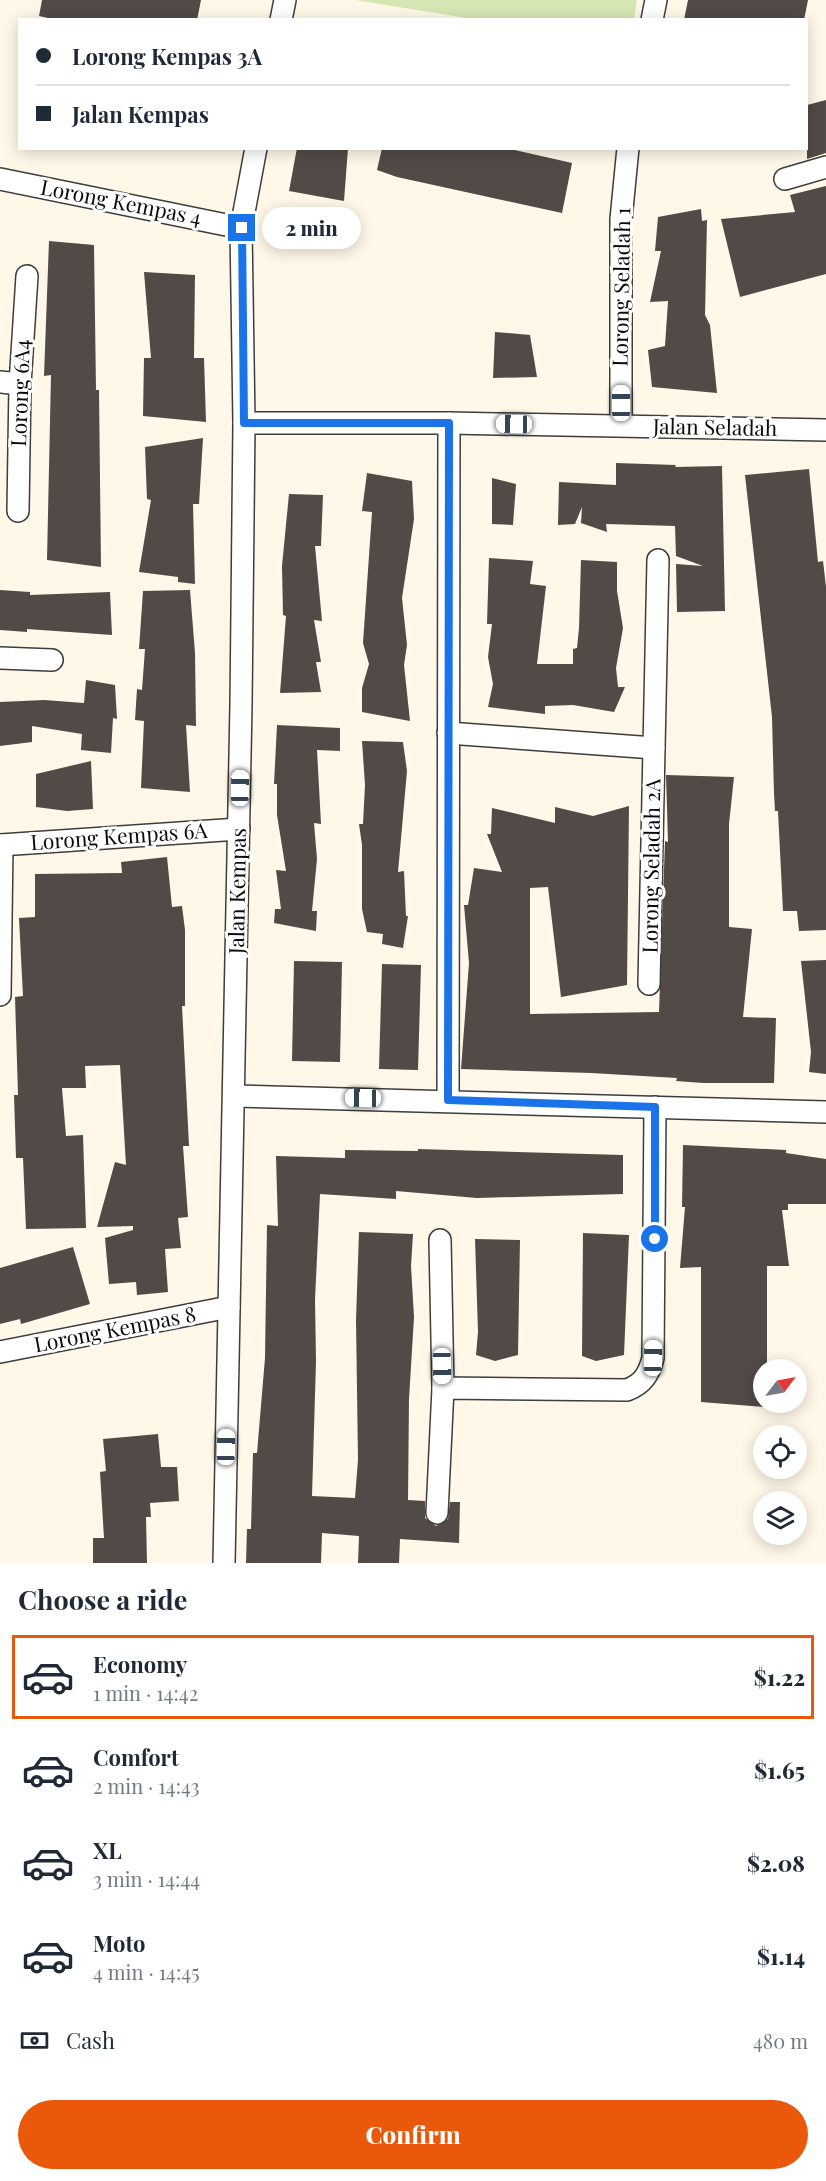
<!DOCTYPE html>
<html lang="en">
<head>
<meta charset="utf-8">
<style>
  :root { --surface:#fff; --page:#f2f2f3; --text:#1f2937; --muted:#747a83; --line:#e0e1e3; --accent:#ea580c }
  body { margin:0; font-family:"Playfair Display",serif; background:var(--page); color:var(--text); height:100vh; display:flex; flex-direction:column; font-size:22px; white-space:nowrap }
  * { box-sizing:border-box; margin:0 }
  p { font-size:20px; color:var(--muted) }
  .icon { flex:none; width:33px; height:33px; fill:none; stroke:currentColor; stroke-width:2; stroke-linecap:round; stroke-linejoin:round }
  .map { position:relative; height:1563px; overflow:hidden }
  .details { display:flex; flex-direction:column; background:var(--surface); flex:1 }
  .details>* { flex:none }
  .hud { position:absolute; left:18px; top:18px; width:790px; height:132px; border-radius:0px; box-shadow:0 3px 15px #0003; display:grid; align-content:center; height:132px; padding:0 18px; background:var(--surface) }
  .needle { width:39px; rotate:58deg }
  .buttons { position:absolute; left:753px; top:1359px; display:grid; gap:12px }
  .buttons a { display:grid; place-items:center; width:54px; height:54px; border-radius:50%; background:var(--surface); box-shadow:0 3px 15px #0003; font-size:30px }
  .end { position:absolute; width:27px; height:27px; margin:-14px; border:8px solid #1a73e8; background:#fff; box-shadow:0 0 0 3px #fff }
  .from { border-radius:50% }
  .bubble { position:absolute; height:42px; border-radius:21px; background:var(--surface); box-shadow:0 3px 15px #0003; font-size:20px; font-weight:800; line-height:42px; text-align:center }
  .car { position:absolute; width:18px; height:36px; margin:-18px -9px; border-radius:8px; box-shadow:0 0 4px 2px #0007; background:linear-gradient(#fff 24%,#345 0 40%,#fff 0 76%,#345 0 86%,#fff 0) }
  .hud b { display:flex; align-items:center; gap:21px; height:57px; font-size:22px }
  .hud b+b { border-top:2px solid var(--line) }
  .hud i { width:15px; height:15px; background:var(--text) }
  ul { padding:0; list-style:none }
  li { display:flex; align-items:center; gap:18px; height:84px; margin:0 12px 9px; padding:0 6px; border:3px solid transparent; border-radius:0px }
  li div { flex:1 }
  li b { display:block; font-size:22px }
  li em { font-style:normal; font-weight:800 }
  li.selected { border-color:var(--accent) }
  li>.icon { width:54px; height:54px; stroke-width:1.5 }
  h2 { padding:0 18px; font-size:27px; line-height:72px }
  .pay { display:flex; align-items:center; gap:15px; height:66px; padding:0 18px; font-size:22px }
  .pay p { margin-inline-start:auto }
  .cta { display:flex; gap:12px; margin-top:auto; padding:12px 18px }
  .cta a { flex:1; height:69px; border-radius:36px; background:var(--accent); color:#fff; font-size:24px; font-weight:800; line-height:69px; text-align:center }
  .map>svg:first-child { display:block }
  .green { fill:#d4e7b3 }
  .building { fill:#524a47 }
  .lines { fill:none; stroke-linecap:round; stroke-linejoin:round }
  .minor-casing { stroke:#3d3d3d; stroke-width:24 }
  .minor { stroke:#fff; stroke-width:21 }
  .route { stroke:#1a73e8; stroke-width:8 }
  .labels { text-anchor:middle; stroke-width:6; stroke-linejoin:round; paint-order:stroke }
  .street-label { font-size:21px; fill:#0a0a0a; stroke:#fff }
</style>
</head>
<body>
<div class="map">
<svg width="826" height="1563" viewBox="0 0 826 1563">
  <rect width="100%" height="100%" fill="#fff7e7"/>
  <path class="green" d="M 355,0 L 637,0 L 634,19 L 473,19 Z"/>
  <g class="building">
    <path d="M 42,0 L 201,0 L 197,20 L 57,20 L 39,16 Z"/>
    <path d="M 688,0 L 808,0 L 804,20 L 684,20 Z"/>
    <path d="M 826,100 L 826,153 L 807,159 L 807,105 Z"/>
    <path d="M 297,148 L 348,148 L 344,201 L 289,191 Z"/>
    <path d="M 382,148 L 506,148 L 572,163 L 562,213 L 397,177 L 377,170 Z"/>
    <path d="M 826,186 L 826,274 L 740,297 L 721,219 L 795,212 L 790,195 Z"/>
    <path d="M 701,209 L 702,221 L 707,220 L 705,315 L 710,325 L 717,393 L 652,387 L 648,350 L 665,346 L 668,301 L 650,302 L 661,251 L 655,251 L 658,217 Z"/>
    <path d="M 49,241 L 94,245 L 96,390 L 99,390 L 101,567 L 47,560 L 51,375 L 44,376 Z"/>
    <path d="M 144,272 L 195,275 L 194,358 L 204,358 L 206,422 L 143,416 L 144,358 L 151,358 Z"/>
    <path d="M 495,332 L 530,335 L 537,377 L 493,378 Z"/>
    <path d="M 203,438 L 199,504 L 193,504 L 195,584 L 178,582 L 178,577 L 139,572 L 151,500 L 147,499 L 145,447 Z"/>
    <path d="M 616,463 L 676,465 L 675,467 L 722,466 L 725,611 L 677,612 L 676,564 L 703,566 L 676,556 L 675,526 L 606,524 L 607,532 L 581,523 L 582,507 L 575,524 L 558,525 L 559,482 L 616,485 Z"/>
    <path d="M 809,469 L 818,562 L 823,561 L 826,587 L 826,930 L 799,931 L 797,911 L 783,911 L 778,811 L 775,811 L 774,793 L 772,717 L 745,475 Z"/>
    <path d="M 367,473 L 412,481 L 414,519 L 402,598 L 407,645 L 404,665 L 410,721 L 362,712 L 362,688 L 369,664 L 363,643 L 372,512 L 362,511 Z"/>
    <path d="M 492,478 L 516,484 L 513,525 L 492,524 Z"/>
    <path d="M 289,494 L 323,495 L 321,546 L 315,546 L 322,621 L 314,620 L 321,662 L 316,662 L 321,692 L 280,693 L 286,616 L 283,615 L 282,566 Z"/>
    <path d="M 489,558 L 533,561 L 530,584 L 546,586 L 537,664 L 573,664 L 573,649 L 577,648 L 579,628 L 581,560 L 617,562 L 617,591 L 623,628 L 616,668 L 618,687 L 625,687 L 614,712 L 573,705 L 545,706 L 545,714 L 488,707 L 493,684 L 488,657 L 492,624 L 487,624 Z"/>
    <path d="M 0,590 L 30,592 L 30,595 L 110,592 L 112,635 L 27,629 L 27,632 L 0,630 Z"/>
    <path d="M 190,590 L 195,653 L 196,726 L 186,725 L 190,792 L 141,788 L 144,721 L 135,720 L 137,689 L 142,690 L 145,649 L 139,649 L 143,591 Z"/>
    <path d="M 86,680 L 115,685 L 117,719 L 113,718 L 111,753 L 81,750 L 82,734 L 32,726 L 32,742 L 0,746 L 0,702 L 44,700 L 84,703 Z"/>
    <path d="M 277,725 L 340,728 L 340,751 L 317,750 L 321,824 L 314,823 L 317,859 L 312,911 L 317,911 L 316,931 L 274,923 L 275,909 L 281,909 L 276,870 L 286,871 L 277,815 L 277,784 L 274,784 Z"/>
    <path d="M 362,741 L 403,742 L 407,771 L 398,872 L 404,871 L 406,916 L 408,916 L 403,948 L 382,944 L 383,934 L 367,932 L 362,909 L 362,845 L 359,824 L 363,824 L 365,785 Z"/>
    <path d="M 91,761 L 93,809 L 67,811 L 36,807 L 36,774 Z"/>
    <path d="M 666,775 L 734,777 L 729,824 L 729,927 L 752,929 L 743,1017 L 776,1018 L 774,1083 L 703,1083 L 676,1081 L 677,1078 L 591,1073 L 461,1069 L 469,963 L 464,905 L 468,905 L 474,868 L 502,872 L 487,834 L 491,834 L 492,808 L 555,823 L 555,807 L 593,816 L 629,806 L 627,985 L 561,997 L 548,887 L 530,888 L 530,1014 L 659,1012 L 665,841 L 668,842 Z"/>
    <path d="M 167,857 L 172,907 L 182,906 L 185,930 L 185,1006 L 182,1006 L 189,1146 L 183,1146 L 188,1217 L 178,1218 L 181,1248 L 165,1249 L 168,1292 L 137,1295 L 136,1282 L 109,1284 L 105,1238 L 133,1230 L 133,1226 L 97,1227 L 115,1162 L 126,1165 L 120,1065 L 85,1066 L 86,1088 L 62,1088 L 66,1136 L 83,1135 L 86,1228 L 26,1229 L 23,1158 L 16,1158 L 14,1095 L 18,1095 L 15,997 L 23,996 L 19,918 L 35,917 L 35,874 L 122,873 L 121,862 Z"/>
    <path d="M 826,960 L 826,1074 L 809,1072 L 811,1052 L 801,961 Z"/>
    <path d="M 294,961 L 342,962 L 340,1062 L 292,1061 Z"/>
    <path d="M 382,964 L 421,965 L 418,1070 L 379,1069 Z"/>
    <path d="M 683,1145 L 786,1150 L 786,1153 L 826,1159 L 826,1204 L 788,1204 L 788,1210 L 782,1210 L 789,1266 L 767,1266 L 767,1370 L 764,1370 L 764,1407 L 701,1402 L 701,1267 L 680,1268 L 685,1207 L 682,1207 Z"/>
    <path d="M 418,1149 L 623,1155 L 623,1194 L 477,1198 L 396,1191 L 396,1199 L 320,1194 L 315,1300 L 316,1361 L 312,1496 L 355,1498 L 358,1460 L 356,1320 L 359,1232 L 413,1234 L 411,1266 L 414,1317 L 409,1399 L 408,1500 L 425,1501 L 425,1518 L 436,1526 L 448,1519 L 450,1502 L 460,1502 L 459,1543 L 400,1539 L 399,1563 L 358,1563 L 359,1536 L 322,1533 L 321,1563 L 246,1563 L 247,1529 L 251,1529 L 253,1453 L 257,1453 L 265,1358 L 267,1225 L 278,1226 L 276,1156 L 345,1158 L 345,1150 L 418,1151 Z"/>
    <path d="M 583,1233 L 629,1235 L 624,1355 L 596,1361 L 582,1356 Z"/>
    <path d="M 475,1239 L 520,1240 L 518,1355 L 495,1361 L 476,1355 L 478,1332 Z"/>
    <path d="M 73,1247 L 90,1304 L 21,1324 L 20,1319 L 0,1324 L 0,1268 Z"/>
    <path d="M 158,1434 L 161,1467 L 177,1467 L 179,1501 L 150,1503 L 151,1517 L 146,1517 L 147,1563 L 93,1563 L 93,1538 L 104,1538 L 100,1472 L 106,1471 L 103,1439 Z"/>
  </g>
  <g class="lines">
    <g class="minor-casing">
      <g id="minor">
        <path d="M 281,20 L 285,0"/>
        <path d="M 652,20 L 656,0"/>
        <path d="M 0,179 L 241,228"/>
        <path d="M 785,179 L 826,167"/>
        <path d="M 0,382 L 20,384"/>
        <path d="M 244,423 L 449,423 L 826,430"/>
        <path d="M 621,425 L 621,219 L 628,148"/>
        <path d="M 18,511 L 20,384 L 27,276"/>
        <path d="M 0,658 L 52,660"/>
        <path d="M 448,733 L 654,748"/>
        <path d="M 0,845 L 239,829"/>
        <path d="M 649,984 L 658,560"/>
        <path d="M 0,995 L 2,845"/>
        <path d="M 234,1096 L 826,1112"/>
        <path d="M 448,1100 L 449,423"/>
        <path d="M 440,1240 L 443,1388"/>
        <path d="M 0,1352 L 229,1307"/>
        <path d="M 437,1513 L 443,1388 L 627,1390 C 643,1384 649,1374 653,1358 L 655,1107"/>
        <path d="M 224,1563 L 241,705 L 244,423 L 241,228 L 256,148"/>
      </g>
    </g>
    <use href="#minor" class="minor"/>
  </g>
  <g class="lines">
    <path class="route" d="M 242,228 L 244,423 L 449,423 L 448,1100 L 655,1107 L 655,1239"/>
  </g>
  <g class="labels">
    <g class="street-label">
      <text transform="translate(121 203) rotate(11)" y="7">Lorong Kempas 4</text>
      <text transform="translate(622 287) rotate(-89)" y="7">Lorong Seladah 1</text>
      <text transform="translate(21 393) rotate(-88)" y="7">Lorong 6A4</text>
      <text transform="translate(715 428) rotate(1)" y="7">Jalan Seladah</text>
      <text transform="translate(119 837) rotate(-4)" y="7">Lorong Kempas 6A</text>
      <text transform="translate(652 866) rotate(-89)" y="7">Lorong Seladah 2A</text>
      <text transform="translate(238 891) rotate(-89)" y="7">Jalan Kempas</text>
      <text transform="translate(115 1330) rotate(-11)" y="7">Lorong Kempas 8</text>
    </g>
  </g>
</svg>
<div class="buttons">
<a><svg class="needle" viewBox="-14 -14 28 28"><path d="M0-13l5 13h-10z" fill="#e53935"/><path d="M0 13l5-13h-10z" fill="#747a83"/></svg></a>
<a><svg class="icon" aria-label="locate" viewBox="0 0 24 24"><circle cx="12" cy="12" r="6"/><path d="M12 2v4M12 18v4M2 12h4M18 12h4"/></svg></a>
<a><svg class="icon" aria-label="layers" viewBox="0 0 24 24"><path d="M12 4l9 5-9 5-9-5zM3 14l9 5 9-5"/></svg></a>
</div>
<i class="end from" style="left:655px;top:1239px"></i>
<i class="end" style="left:242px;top:228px"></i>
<div class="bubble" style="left:262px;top:207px;width:99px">2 min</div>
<i class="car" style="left:621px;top:403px;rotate:0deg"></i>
<i class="car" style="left:514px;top:424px;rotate:271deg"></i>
<i class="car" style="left:240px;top:788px;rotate:1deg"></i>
<i class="car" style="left:363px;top:1098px;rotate:271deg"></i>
<i class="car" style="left:653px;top:1358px;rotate:1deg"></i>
<i class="car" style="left:442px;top:1366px;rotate:179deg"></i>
<i class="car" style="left:226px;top:1447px;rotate:1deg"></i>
<div class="hud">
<b><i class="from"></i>Lorong Kempas 3A</b>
<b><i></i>Jalan Kempas</b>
</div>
</div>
<section class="details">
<h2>Choose a ride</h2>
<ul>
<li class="selected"><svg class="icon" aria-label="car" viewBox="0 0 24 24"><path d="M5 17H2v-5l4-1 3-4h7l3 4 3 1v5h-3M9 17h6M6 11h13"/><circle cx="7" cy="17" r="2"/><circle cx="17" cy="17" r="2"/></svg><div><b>Economy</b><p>1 min · 14:42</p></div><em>$1.22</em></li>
<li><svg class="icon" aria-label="car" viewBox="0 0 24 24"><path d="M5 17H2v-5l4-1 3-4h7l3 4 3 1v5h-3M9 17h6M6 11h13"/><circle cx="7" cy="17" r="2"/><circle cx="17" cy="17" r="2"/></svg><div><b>Comfort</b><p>2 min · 14:43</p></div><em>$1.65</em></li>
<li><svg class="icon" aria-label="car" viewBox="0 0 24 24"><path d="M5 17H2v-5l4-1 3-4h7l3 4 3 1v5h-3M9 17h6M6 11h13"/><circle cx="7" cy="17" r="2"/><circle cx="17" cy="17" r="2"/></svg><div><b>XL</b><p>3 min · 14:44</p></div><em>$2.08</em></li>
<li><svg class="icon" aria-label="car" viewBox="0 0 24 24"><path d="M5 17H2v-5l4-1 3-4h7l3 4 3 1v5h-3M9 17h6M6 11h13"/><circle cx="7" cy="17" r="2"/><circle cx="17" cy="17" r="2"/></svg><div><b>Moto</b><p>4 min · 14:45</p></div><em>$1.14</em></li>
</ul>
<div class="pay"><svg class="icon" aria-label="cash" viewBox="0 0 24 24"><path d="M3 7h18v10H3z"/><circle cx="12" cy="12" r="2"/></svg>Cash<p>480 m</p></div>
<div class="cta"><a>Confirm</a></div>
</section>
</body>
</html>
